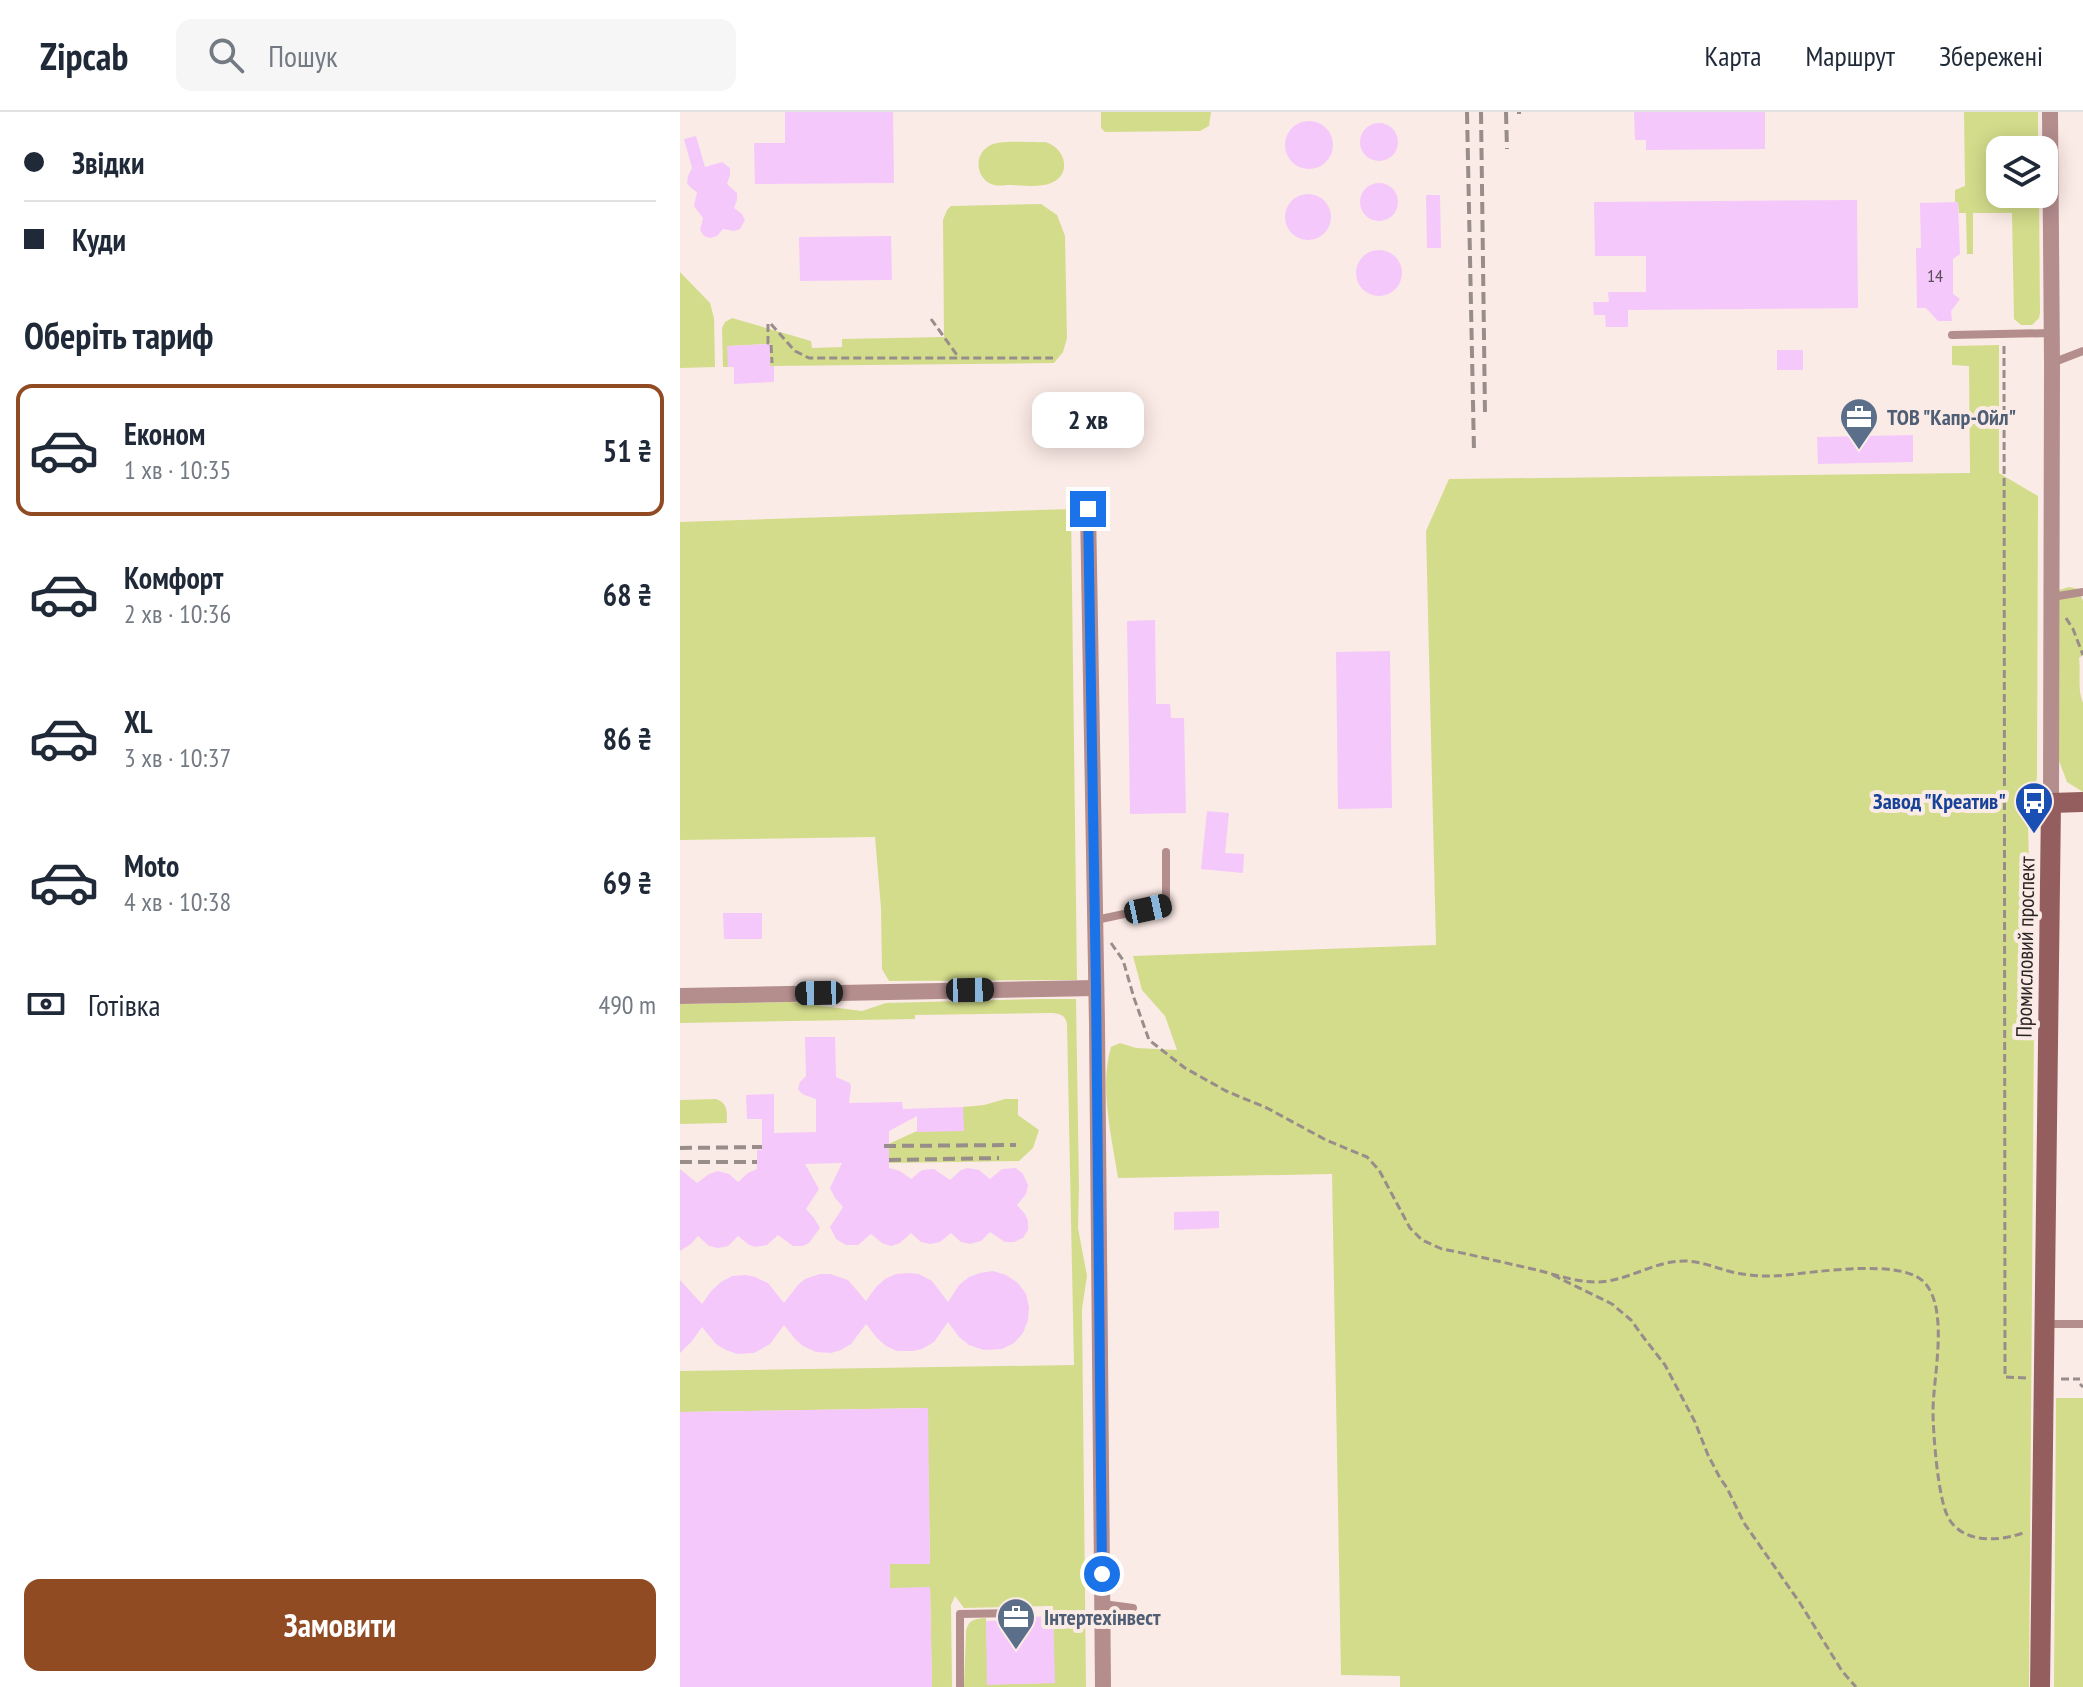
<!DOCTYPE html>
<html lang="uk">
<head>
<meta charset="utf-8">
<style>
  :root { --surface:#fff; --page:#f6f6f7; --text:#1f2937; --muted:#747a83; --line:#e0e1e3; --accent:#914b23 }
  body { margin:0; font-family:"PT Sans Narrow",sans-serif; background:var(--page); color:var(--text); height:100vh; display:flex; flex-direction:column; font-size:30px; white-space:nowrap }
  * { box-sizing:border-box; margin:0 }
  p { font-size:26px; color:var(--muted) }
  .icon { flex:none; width:44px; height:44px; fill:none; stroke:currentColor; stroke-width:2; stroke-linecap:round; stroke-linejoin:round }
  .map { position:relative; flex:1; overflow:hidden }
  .side { display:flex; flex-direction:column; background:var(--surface); width:680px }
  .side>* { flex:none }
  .guide { display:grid; align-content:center; height:176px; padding:0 24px; background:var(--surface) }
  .buttons { position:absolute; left:1306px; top:24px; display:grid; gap:16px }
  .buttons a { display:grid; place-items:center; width:72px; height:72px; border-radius:16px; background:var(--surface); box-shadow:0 4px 20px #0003; font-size:40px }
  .end { position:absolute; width:36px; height:36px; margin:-18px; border:10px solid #1a73e8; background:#fff; box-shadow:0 0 0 4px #fff }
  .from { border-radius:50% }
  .bubble { position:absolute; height:56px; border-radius:16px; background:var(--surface); box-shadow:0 4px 20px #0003; font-size:26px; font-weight:800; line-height:56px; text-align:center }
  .car { position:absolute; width:24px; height:48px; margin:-24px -12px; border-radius:10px; box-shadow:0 0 6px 2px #0007; background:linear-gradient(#222 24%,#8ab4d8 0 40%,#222 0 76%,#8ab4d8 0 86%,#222 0) }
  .guide b { display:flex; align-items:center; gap:28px; height:76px; font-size:30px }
  .guide b+b { border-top:2px solid var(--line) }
  .guide i { width:20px; height:20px; background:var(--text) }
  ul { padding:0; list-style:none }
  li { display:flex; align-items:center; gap:24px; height:132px; margin:0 16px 12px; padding:0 8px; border:4px solid transparent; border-radius:16px }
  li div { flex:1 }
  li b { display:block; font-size:30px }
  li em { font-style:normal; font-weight:800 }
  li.on { border-color:var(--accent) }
  li>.icon { width:72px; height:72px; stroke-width:1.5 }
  h2 { padding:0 24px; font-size:36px; line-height:96px }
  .pay { display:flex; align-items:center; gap:20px; height:88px; padding:0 24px; font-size:30px }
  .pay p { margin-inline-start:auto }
  .action { display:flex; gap:16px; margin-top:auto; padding:16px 24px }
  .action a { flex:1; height:92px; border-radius:16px; background:var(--accent); color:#fff; font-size:32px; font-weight:800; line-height:92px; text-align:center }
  header { display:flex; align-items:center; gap:48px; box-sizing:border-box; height:112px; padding:0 40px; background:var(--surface); border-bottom:2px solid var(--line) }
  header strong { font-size:38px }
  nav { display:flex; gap:44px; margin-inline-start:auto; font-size:28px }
  .search { width:560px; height:72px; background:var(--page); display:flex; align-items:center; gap:20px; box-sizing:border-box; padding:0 28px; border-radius:16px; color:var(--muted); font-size:30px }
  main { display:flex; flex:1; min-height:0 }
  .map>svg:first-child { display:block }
  .green { fill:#d3dc8b }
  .building { fill:#f4c8fb }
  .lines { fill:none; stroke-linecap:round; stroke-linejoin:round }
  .path { stroke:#988d8a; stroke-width:3; stroke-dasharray:8 4; stroke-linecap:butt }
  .lane { stroke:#b48d8d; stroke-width:8 }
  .street { stroke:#b48d8d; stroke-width:16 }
  .secondary { stroke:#945e5f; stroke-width:20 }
  .rail { stroke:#988d89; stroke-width:4; stroke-dasharray:12 6; stroke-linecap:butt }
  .route { stroke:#1a73e8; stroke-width:10 }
  .labels { text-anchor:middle; stroke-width:8; stroke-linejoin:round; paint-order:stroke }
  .number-label { font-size:18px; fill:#5c4d58 }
  .service-label { font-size:22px; font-weight:bold; fill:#4e5e75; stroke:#fbebe6; text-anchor:start }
  .transit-label { font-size:22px; font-weight:bold; fill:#164399; stroke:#fbebe6; text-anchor:end }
  .street-label { font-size:22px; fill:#2a2422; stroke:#fbebe6 }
</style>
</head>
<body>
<header>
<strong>Zipcab</strong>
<div class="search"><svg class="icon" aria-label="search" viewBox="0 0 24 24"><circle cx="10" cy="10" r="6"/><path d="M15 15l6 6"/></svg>Пошук</div>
<nav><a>Карта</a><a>Маршрут</a><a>Збережені</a></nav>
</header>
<main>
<section class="side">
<div class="guide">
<b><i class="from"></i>Звідки</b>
<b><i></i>Куди</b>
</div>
<h2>Оберіть тариф</h2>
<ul>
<li class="on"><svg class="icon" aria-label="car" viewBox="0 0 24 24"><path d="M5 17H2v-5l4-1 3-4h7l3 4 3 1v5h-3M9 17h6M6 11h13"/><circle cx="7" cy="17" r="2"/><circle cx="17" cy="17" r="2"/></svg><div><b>Економ</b><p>1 хв · 10:35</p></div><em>51 ₴</em></li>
<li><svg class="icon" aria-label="car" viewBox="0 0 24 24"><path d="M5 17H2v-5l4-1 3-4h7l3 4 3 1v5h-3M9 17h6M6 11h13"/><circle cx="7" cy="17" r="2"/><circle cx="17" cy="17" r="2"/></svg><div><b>Комфорт</b><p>2 хв · 10:36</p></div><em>68 ₴</em></li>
<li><svg class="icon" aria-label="car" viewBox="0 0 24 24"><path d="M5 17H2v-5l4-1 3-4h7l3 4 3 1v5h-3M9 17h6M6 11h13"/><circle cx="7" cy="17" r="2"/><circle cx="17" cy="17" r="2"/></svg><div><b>XL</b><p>3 хв · 10:37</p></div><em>86 ₴</em></li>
<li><svg class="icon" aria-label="car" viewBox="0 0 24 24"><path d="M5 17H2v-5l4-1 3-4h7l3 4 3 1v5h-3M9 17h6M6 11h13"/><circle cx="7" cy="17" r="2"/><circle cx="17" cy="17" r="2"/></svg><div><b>Moto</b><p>4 хв · 10:38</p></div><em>69 ₴</em></li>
</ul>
<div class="pay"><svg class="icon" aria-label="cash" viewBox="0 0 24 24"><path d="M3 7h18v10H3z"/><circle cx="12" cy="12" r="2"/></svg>Готівка<p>490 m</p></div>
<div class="action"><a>Замовити</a></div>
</section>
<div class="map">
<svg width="1403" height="1575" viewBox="0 0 1403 1575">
  <rect width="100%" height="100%" fill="#fbebe6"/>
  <g class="green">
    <path d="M 421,0 L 531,0 L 529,14 L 520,19 L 425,20 L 421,16 Z"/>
    <path d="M 1284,0 L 1358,0 L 1358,38 L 1320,38 L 1320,82 L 1359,82 L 1360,201 L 1359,206 L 1352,213 L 1341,213 L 1334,207 L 1332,101 L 1293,101 L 1293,142 L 1287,142 L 1286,101 L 1279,101 L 1278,91 L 1275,90 L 1275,78 L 1285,74 Z"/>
    <path d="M 365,30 C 385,35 393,62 371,71 C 359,76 340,73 327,73 C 321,74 314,74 309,71 C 295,62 295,42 309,34 C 320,27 351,31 365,30 Z"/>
    <path d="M 361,92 L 377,103 L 385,124 L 387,226 L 383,240 L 374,251 L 90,254 L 89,232 L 48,234 L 48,255 L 43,255 L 42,216 L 45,210 L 52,206 L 131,229 L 132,236 L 162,235 L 162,227 L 264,225 L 263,108 L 267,98 L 271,94 Z"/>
    <path d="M 0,160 L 30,191 L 34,206 L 35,255 L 0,256 Z"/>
    <path d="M 1319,233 L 1319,361 L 1358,384 L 1357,665 L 1348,713 L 1349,750 L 1355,781 L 1349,1575 L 720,1575 L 720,1564 L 661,1563 L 652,1062 L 438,1066 C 432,1026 419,975 431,935 L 440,931 L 456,936 L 497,938 L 485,904 L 462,878 L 453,844 L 756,833 L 746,419 L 769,367 L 1290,361 L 1289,254 L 1272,253 L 1272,234 Z"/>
    <path d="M 391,397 L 397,868 L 209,869 L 202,857 L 201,796 L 195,725 L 0,728 L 0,410 Z"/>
    <path d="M 1389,475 L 1398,477 L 1403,489 L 1403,543 L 1399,546 C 1401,561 1397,577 1403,591 L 1403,680 L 1387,670 L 1378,646 L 1379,478 Z"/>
    <path d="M 359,887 L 396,887 L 399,1075 L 398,1116 L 407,1164 L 402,1197 L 406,1575 L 284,1575 L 286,1519 C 289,1507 295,1507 306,1506 L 308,1572 L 374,1571 L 373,1494 L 284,1496 L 275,1484 L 271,1493 L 272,1575 L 252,1575 L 250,1476 L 210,1476 L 210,1452 L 250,1451 L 247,1296 L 0,1300 L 0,1259 L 394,1253 L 387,912 C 385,903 381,902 372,901 L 235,903 L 235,907 L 0,911 L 0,892 L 111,890 L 182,899 L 206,891 Z"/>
    <path d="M 36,987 C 48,991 47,1000 47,1011 L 0,1012 L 0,988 Z"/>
    <path d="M 325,987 L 338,987 L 338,1003 L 359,1018 L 353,1036 L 339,1049 L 209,1051 L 209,1038 L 204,1034 L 237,1019 L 283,1019 L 283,995 L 304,993 Z"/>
    <path d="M 1376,1286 L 1403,1286 L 1403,1575 L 1374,1575 Z"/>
  </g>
  <g class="building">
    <path d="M 105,0 L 213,0 L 214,71 L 75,72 L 74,31 L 105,31 Z"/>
    <path d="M 954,0 L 1085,0 L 1085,37 L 966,38 L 966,28 L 955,28 Z"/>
    <circle cx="629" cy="33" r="24"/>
    <circle cx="699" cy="30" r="19"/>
    <path d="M 16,24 L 25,55 L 42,50 L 50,56 L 50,63 L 47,72 L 57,81 L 57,88 L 54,96 L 62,102 L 65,108 L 60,117 L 54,119 L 43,117 L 37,124 L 30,126 L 24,124 L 20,118 L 23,106 L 14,94 L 17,80 L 11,76 L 7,71 L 8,64 L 12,56 L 4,27 Z"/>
    <circle cx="699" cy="90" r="19"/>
    <circle cx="628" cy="105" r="23"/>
    <path d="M 746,83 L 760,83 L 761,136 L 747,136 Z"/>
    <path d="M 1177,88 L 1178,196 L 948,198 L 948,215 L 926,215 L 925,203 L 914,203 L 913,190 L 929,190 L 928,180 L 966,180 L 966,144 L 915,144 L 914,90 Z"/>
    <path d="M 1278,90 L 1280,142 L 1273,147 L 1273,182 L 1280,187 L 1271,199 L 1272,209 L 1258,209 L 1246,196 L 1237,196 L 1236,136 L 1241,136 L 1240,91 Z"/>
    <path d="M 211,124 L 212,168 L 120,169 L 119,125 Z"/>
    <circle cx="699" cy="161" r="23"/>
    <path d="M 90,232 L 90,254 L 94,254 L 94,270 L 54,272 L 54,255 L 48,255 L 47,234 Z"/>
    <rect x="1097" y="238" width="26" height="20"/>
    <path d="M 1233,323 L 1233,350 L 1138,352 L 1137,325 Z"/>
    <path d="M 475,508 L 476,592 L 490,592 L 491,606 L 504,606 L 506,701 L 450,702 L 447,509 Z"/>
    <path d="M 710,539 L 712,696 L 658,697 L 656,540 Z"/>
    <path d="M 527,699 L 549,701 L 545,741 L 564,742 L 563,761 L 521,757 Z"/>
    <path d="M 43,801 L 82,801 L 82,827 L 44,827 Z"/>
    <path d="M 125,925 L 155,925 L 156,965 L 170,971 L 171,975 L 169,991 L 222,990 L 223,997 L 283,995 L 284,1019 L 237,1020 L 237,1004 L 209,1019 L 209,1056 L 220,1059 L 231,1067 L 242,1058 L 254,1057 L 270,1068 L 281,1058 L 287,1056 L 299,1058 L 310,1067 L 322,1057 L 336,1056 L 343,1062 L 348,1073 L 346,1082 L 337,1093 L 345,1102 L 348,1109 L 348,1118 L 343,1126 L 334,1130 L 325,1130 L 310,1120 L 301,1129 L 290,1132 L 281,1130 L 271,1121 L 260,1130 L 250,1132 L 241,1130 L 231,1121 L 220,1131 L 211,1134 L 202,1131 L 191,1122 L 178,1133 L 166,1133 L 156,1127 L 150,1115 L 163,1095 L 155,1086 L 150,1076 L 162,1051 L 125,1052 L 139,1077 L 126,1097 L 134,1106 L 140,1116 L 129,1131 L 123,1134 L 113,1134 L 98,1123 L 87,1133 L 76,1135 L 69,1133 L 58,1124 L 48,1134 L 38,1136 L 29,1134 L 18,1124 L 11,1132 L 0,1139 L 0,1057 L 17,1071 L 29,1062 L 38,1059 L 49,1062 L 58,1070 L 68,1061 L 77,1057 L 77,1038 L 82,1038 L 82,1007 L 67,1007 L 66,983 L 94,982 L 94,1021 L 136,1020 L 136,987 L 122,982 L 118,977 L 120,970 L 126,964 Z"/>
    <path d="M 539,1099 L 539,1116 L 494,1118 L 494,1100 Z"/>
    <path d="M 313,1159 L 326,1163 L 338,1171 L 346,1182 L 349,1195 L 348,1208 L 343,1221 L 334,1231 L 322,1237 L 304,1238 L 289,1233 L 279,1225 L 268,1210 L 254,1230 L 242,1237 L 233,1239 L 217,1239 L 206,1234 L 197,1226 L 186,1212 L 171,1232 L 161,1238 L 151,1241 L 136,1240 L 123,1234 L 115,1227 L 104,1213 L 90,1232 L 74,1241 L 57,1242 L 46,1238 L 36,1232 L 22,1215 L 12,1229 L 0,1241 L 0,1168 L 22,1192 L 32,1178 L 41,1170 L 52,1164 L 66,1163 L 75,1165 L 88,1171 L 104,1191 L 118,1173 L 125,1167 L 140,1162 L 150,1162 L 168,1168 L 186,1189 L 196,1175 L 205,1167 L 216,1162 L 230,1161 L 239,1162 L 252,1169 L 268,1190 L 279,1173 L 289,1165 L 300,1161 Z"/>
    <path d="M 248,1296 L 250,1452 L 210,1452 L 210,1476 L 250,1475 L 252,1575 L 0,1575 L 0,1300 Z"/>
    <path d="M 373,1504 L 375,1571 L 307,1573 L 306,1509 L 343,1508 L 349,1505 Z"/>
  </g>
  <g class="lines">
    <g class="path">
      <path d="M 251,207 L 279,246"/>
      <path d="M 88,212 L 88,231 L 91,231 L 92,251"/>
      <path d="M 91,212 L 115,239 L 129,246 L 373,246"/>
      <path d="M 1324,234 L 1325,1265 L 1346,1266"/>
      <path d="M 1386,506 L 1393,517 L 1403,543"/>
      <path d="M 431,831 L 443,848 L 454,886 L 469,928 L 505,956 L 546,979 L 587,996 L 646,1028 L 687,1045 L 699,1058 L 730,1116 L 742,1128 L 762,1137 C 794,1143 825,1151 857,1158 C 876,1163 897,1170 916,1170 C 947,1170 973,1149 1004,1149 C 1021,1149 1036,1156 1052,1160 C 1070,1164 1088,1165 1106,1163 C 1137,1160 1219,1147 1243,1169 C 1270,1195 1253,1265 1253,1299 C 1253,1321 1258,1389 1269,1407 C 1285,1433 1322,1429 1346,1420"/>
      <path d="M 873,1163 L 932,1192 L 951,1208 L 964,1226 L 985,1253 L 1015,1310 L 1028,1343 L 1040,1366 L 1047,1376 L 1064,1411 L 1120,1491 L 1162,1559 L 1176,1575"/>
      <path d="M 1381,1267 L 1400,1267"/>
      <path d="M 1400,1272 L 1403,1275"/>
    </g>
    <g class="lane">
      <path d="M 1272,223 L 1371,221"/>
      <path d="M 1372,251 L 1403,239"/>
      <path d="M 1372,485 L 1403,480"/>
      <path d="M 416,808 L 486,793 L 486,740"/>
      <path d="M 1365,1212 L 1403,1212"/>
      <path d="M 423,1492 L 453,1496"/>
      <path d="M 280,1575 L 280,1502 L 343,1501"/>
    </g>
    <g class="street">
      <path d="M 1370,0 L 1372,251 L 1371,691"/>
      <path d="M 408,397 L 417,913 L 423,1575"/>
      <path d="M 0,884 L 416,876"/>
    </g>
    <path class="secondary" d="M 1360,1575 L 1371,691 L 1403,690"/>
    <g class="rail">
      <path d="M 787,0 L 794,339"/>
      <path d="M 801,0 L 805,302"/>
      <path d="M 826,0 L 827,37"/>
      <path d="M 839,0 L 839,2"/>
      <path d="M 204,1034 L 336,1033"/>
      <path d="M 0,1036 L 82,1035"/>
      <path d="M 209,1048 L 319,1046"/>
      <path d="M 0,1050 L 77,1050"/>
    </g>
  </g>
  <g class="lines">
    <path class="route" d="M 408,397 L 416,876 L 422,1462"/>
  </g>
  <defs>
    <g id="office-pin" transform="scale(2)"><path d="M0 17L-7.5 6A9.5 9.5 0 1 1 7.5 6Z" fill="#5c6f8a" stroke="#fbebe6"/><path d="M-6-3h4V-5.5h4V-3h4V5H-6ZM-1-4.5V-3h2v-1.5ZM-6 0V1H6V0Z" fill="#fff"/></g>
    <g id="bus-pin" transform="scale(2)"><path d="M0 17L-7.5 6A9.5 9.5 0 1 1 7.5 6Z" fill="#1a4fb4" stroke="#fbebe6"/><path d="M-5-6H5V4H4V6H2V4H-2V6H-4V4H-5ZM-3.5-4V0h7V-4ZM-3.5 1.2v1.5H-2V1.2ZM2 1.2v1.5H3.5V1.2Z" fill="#fff"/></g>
  </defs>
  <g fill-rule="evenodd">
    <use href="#office-pin" x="1179" y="305"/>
    <use href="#bus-pin" x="1354" y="689"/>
    <use href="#office-pin" x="336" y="1505"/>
  </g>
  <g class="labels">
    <g class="number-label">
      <text x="1255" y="170">14</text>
    </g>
    <g class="service-label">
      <text x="1207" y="313">ТОВ "Капр-Ойл"</text>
      <text x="364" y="1513">Інтертехінвест</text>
    </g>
    <g class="transit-label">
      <text x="1326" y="697">Завод "Креатив"</text>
    </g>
    <g class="street-label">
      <text transform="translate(1345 835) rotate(-89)" y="8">Промисловий проспект</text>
    </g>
  </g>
</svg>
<div class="buttons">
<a><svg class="icon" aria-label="layers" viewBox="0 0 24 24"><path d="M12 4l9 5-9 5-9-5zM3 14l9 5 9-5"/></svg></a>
</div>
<i class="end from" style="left:422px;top:1462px"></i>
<i class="end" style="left:408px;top:397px"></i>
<div class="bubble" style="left:352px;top:280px;width:112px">2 хв</div>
<i class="car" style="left:468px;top:797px;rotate:78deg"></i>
<i class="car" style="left:290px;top:878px;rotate:89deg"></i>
<i class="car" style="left:139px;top:881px;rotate:269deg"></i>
</div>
</main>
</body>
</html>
